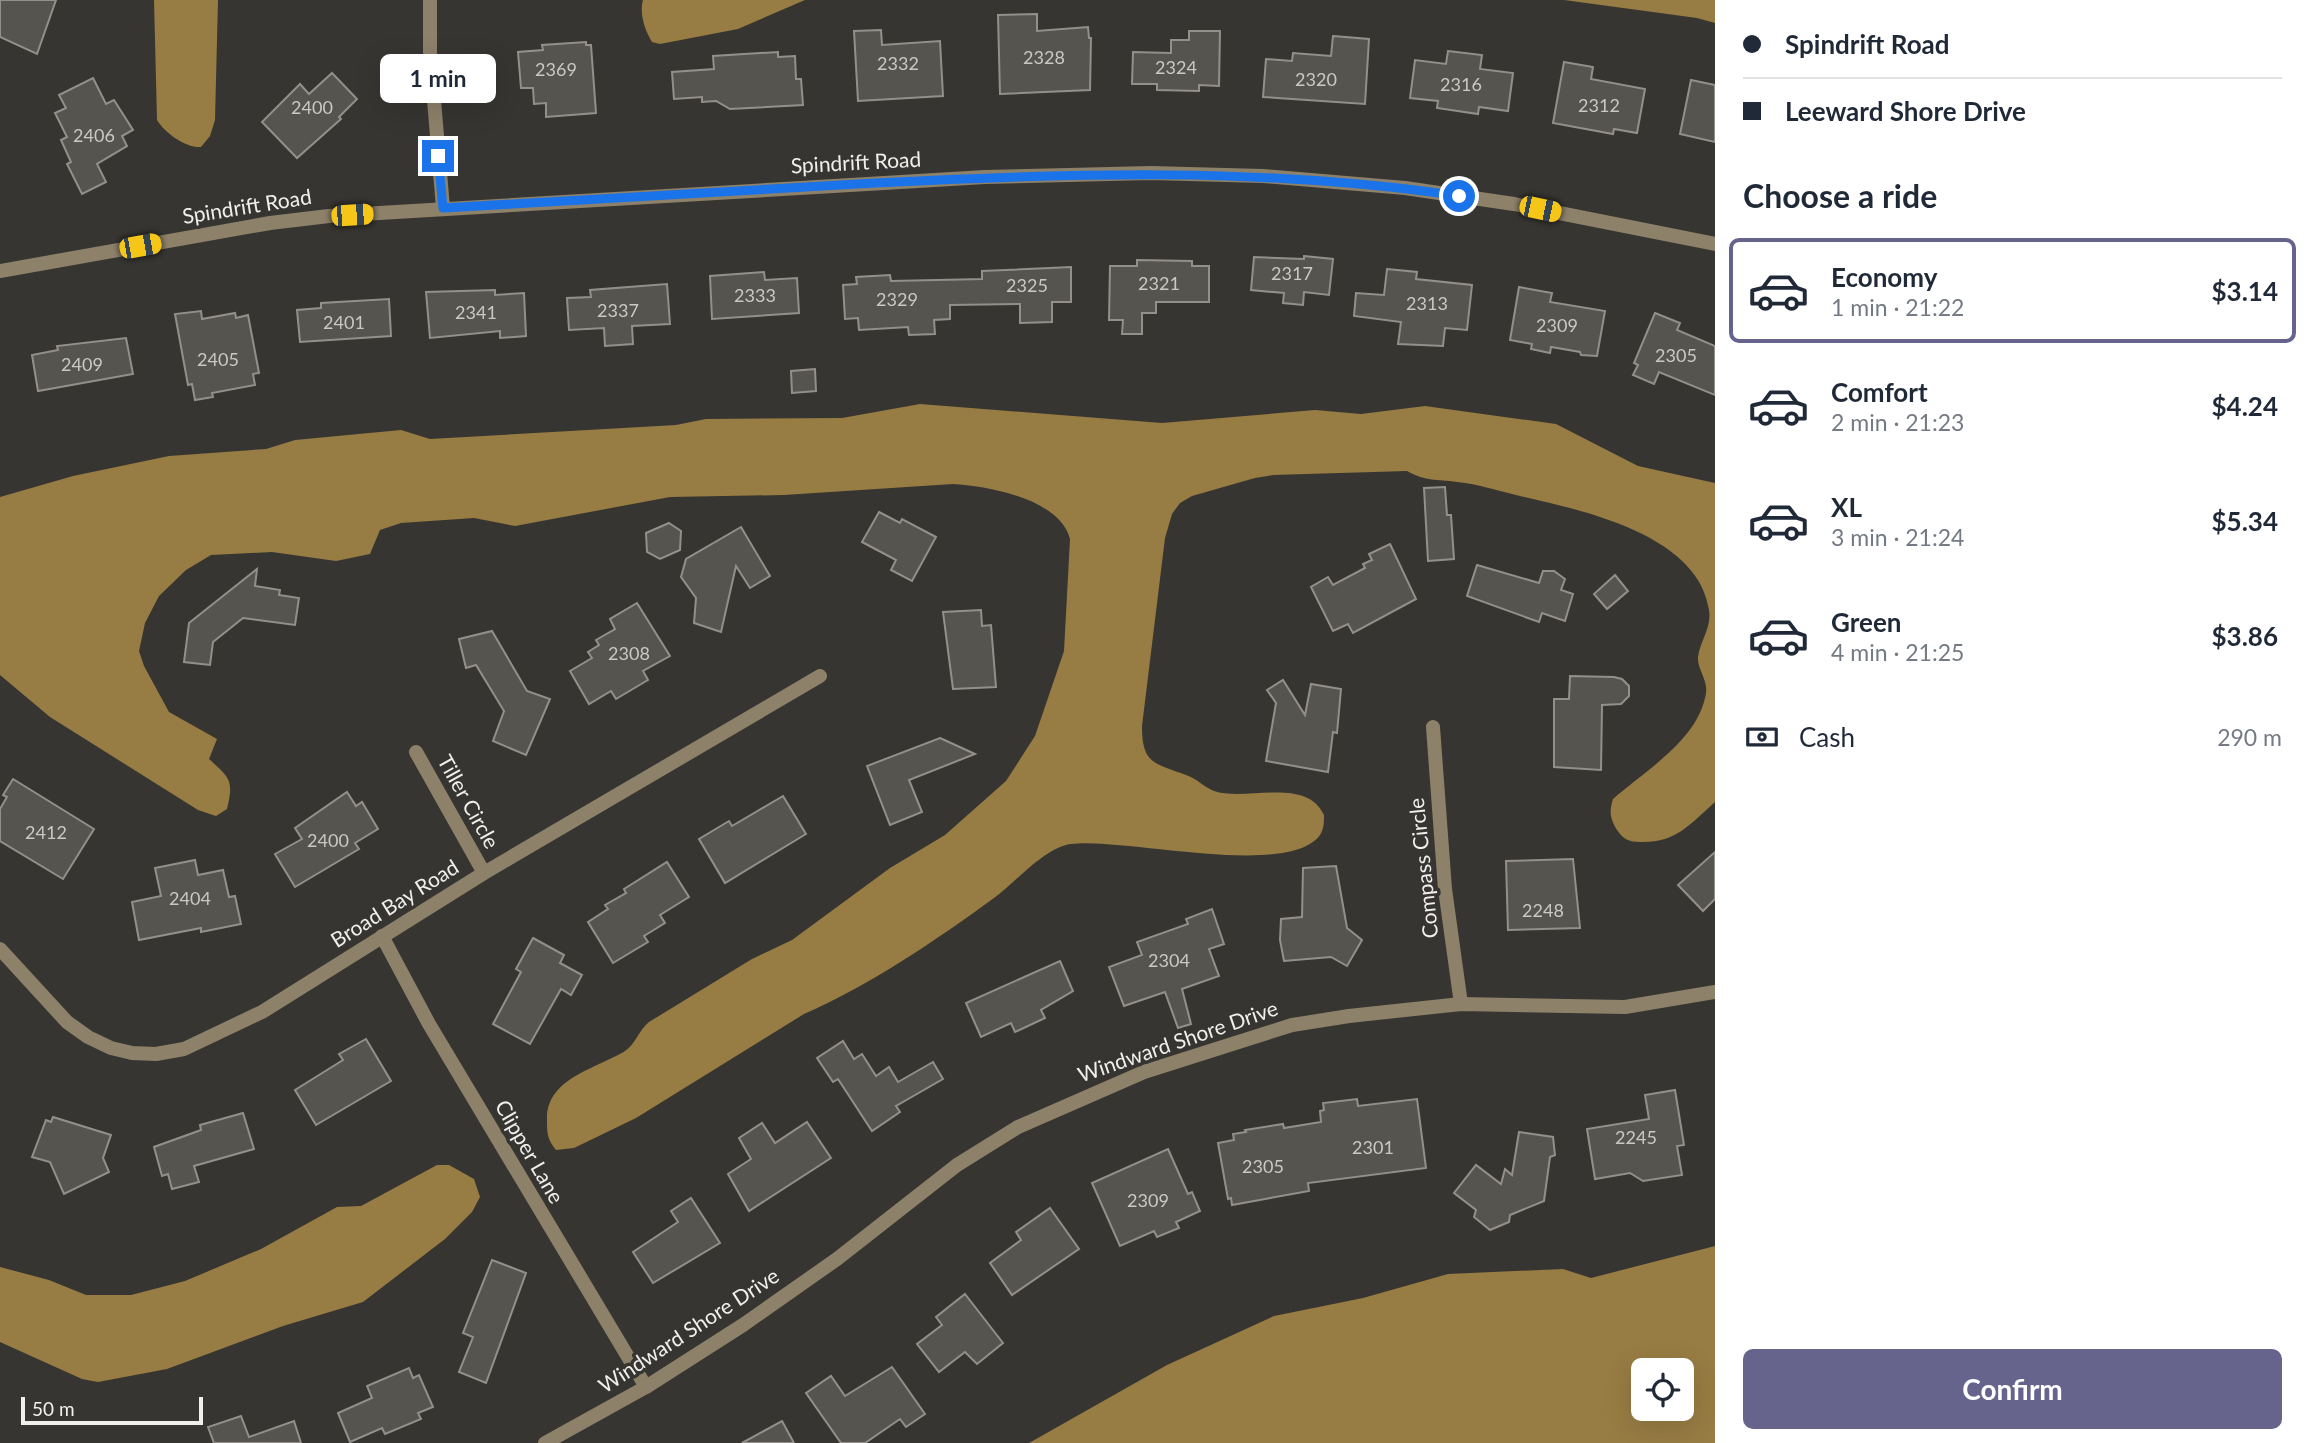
<!DOCTYPE html>
<html lang="en">
<head>
<meta charset="utf-8">
<style>
  :root { --surface:#fff; --page:#f6f6f7; --text:#1f2937; --muted:#747a83; --line:#e0e1e3; --accent:#66638d }
  body { margin:0; font-family:Lato,sans-serif; background:var(--page); color:var(--text); height:100vh; display:flex; flex-direction:column; font-size:26px; white-space:nowrap }
  * { box-sizing:border-box; margin:0 }
  p { font-size:23px; color:var(--muted) }
  .icon { flex:none; width:38px; height:38px; fill:none; stroke:currentColor; stroke-width:2; stroke-linecap:round; stroke-linejoin:round }
  .map { position:relative; flex:1; overflow:hidden }
  .sheet { display:flex; flex-direction:column; background:var(--surface); width:595px }
  .sheet>* { flex:none }
  .banner { display:grid; align-content:center; height:154px; padding:0 28px; background:var(--surface) }
  .fabs { position:absolute; left:1631px; top:1358px; display:grid; gap:14px }
  .fabs a { display:grid; place-items:center; width:63px; height:63px; border-radius:10px; background:var(--surface); box-shadow:0 7px 28px #0002; font-size:35px }
  .scale { position:absolute; left:21px; bottom:18px; width:182px; box-sizing:border-box; padding-left:7px; border:4px solid #f0efec; border-top:0; font-size:19px; line-height:24px; white-space:nowrap; color:#f0efec; -webkit-text-stroke:5px #373531; paint-order:stroke }
  .end { position:absolute; width:32px; height:32px; margin:-16px; border:9px solid #1a73e8; background:#fff; box-shadow:0 0 0 4px #fff }
  .from { border-radius:50% }
  .bubble { position:absolute; height:49px; border-radius:10px; background:var(--surface); box-shadow:0 7px 28px #0002; font-size:23px; font-weight:700; line-height:49px; text-align:center }
  .car { position:absolute; width:21px; height:42px; margin:-21px -10px; border-radius:9px; box-shadow:0 0 5px 2px #0007; background:linear-gradient(#f5c518 24%,#345 0 40%,#f5c518 0 76%,#345 0 86%,#f5c518 0) }
  .banner b { display:flex; align-items:center; gap:24px; height:66px; font-size:26px }
  .banner b+b { border-top:2px solid var(--line) }
  .banner i { width:18px; height:18px; background:var(--text) }
  ul { padding:0; list-style:none }
  li { display:flex; align-items:center; gap:21px; height:105px; margin:0 14px 10px; padding:0 14px; border:4px solid transparent; border-radius:10px }
  li div { flex:1 }
  li b { display:block; font-size:26px }
  li em { font-style:normal; font-weight:700 }
  li.current { border-color:var(--accent) }
  li>.icon { width:63px; height:63px; stroke-width:1.5 }
  h2 { padding:0 28px; font-size:32px; line-height:84px }
  .pay { display:flex; align-items:center; gap:18px; height:77px; padding:0 28px; font-size:26px }
  .pay p { margin-inline-start:auto }
  .action { display:flex; gap:14px; margin-top:auto; padding:14px 28px }
  .action a { flex:1; height:80px; border-radius:10px; background:var(--accent); color:#fff; font-size:28px; font-weight:700; line-height:80px; text-align:center }
  main { display:flex; flex:1; min-height:0 }
  .map>svg:first-child { display:block }
  .water { fill:#977c43; fill-rule:evenodd }
  .building { fill:#56544f; stroke:#93908b; stroke-width:2 }
  .lines { fill:none; stroke-linecap:round; stroke-linejoin:round }
  .minor { stroke:#8d816a; stroke-width:14 }
  .route { stroke:#1a73e8; stroke-width:9 }
  .labels { text-anchor:middle; stroke-width:7; stroke-linejoin:round; paint-order:stroke }
  .number-label { font-size:18px; fill:#cac8c5 }
  .street-label { font-size:21px; fill:#f0efec; stroke:#373531 }
</style>
</head>
<body>
<main>
<div class="map">
<svg width="1715" height="1443" viewBox="0 0 1715 1443">
  <rect width="100%" height="100%" fill="#373531"/>
  <g class="water">
    <path d="M 154,0 L 218,0 L 215,120 L 210,136 L 201,147 C 185,148 165,133 157,120 Z"/>
    <path d="M 643,0 L 805,0 L 738,29 L 660,44 L 652,42 C 645,31 639,13 643,0 Z"/>
    <path d="M 1564,0 L 1715,0 L 1715,23 L 1697,18 Z"/>
    <path d="M 920,404 L 1162,423 L 1315,410 L 1361,414 L 1425,406 L 1556,424 L 1638,466 L 1715,483 L 1715,802 C 1689,825 1676,843 1640,842 C 1629,842 1623,839 1617,830 C 1610,818 1609,812 1613,799 C 1646,770 1699,739 1706,693 C 1708,680 1697,669 1698,657 C 1700,641 1712,627 1709,610 C 1698,534 1581,510 1520,496 C 1499,491 1478,484 1457,482 C 1436,479 1427,482 1407,471 L 1273,475 L 1255,478 L 1192,496 L 1180,503 L 1172,514 L 1165,538 L 1142,726 C 1142,764 1154,763 1186,775 C 1196,778 1204,787 1214,791 C 1246,802 1306,776 1324,815 C 1324,822 1324,829 1320,835 C 1288,879 1123,837 1071,844 C 1045,847 1015,883 994,898 C 935,941 870,985 804,1014 L 636,1118 L 574,1148 L 556,1150 C 547,1139 547,1133 547,1120 C 546,1078 596,1069 625,1051 C 635,1045 639,1030 649,1022 L 752,959 L 792,940 L 890,868 L 945,835 L 1006,781 L 1035,736 L 1064,651 L 1070,539 C 1060,499 988,486 953,484 L 784,495 L 670,497 L 515,526 L 474,518 L 401,523 L 380,530 L 370,554 L 336,561 L 272,552 L 211,555 L 186,570 L 159,596 L 145,623 L 139,651 L 144,666 L 169,712 L 217,739 L 209,759 C 230,778 234,780 227,809 L 216,816 L 198,810 L 50,717 L 0,675 L 0,497 L 73,476 L 169,456 L 266,449 L 295,440 L 401,430 L 430,439 L 676,425 L 706,419 L 842,418 Z"/>
    <path d="M 437,1165 L 449,1165 L 474,1179 L 480,1197 L 472,1212 L 445,1239 L 363,1302 L 283,1326 L 167,1369 L 98,1382 L 82,1379 L 0,1342 L 0,1267 L 49,1280 L 86,1295 L 131,1295 L 185,1281 L 261,1249 L 337,1207 L 361,1206 Z"/>
    <path d="M 1715,1246 L 1715,1443 L 1029,1443 L 1167,1365 L 1274,1316 L 1363,1298 L 1448,1274 L 1563,1269 L 1591,1278 ZM 1643,1370 L 1682,1370 L 1682,1409 L 1643,1409 Z"/>
  </g>
  <g class="building">
    <path d="M 0,0 L 56,0 L 37,54 L 0,37 Z"/>
    <path d="M 1037,14 L 1037,31 L 1088,27 L 1089,38 L 1091,38 L 1090,90 L 1000,94 L 998,15 Z"/>
    <path d="M 881,30 L 882,45 L 940,41 L 943,96 L 858,101 L 854,31 Z"/>
    <path d="M 1189,31 L 1220,31 L 1219,86 L 1199,85 L 1199,91 L 1157,90 L 1157,84 L 1132,84 L 1133,52 L 1171,53 L 1171,40 L 1189,40 Z"/>
    <path d="M 1333,36 L 1369,39 L 1365,104 L 1263,97 L 1266,59 L 1292,61 L 1293,53 L 1331,56 Z"/>
    <path d="M 586,42 L 586,45 L 591,45 L 596,113 L 546,117 L 546,103 L 534,104 L 533,88 L 521,88 L 518,52 L 543,50 L 542,45 Z"/>
    <path d="M 1448,51 L 1482,55 L 1480,69 L 1513,73 L 1508,111 L 1479,107 L 1478,114 L 1437,108 L 1438,101 L 1410,98 L 1415,60 L 1446,64 Z"/>
    <path d="M 778,52 L 778,57 L 795,56 L 796,79 L 801,79 L 803,105 L 730,109 L 716,101 L 702,102 L 702,97 L 674,99 L 672,72 L 714,69 L 713,56 Z"/>
    <path d="M 1564,62 L 1593,67 L 1591,79 L 1645,89 L 1637,133 L 1614,129 L 1613,134 L 1553,123 Z"/>
    <path d="M 332,73 L 357,99 L 339,117 L 341,119 L 297,158 L 262,122 L 300,84 L 309,94 Z"/>
    <path d="M 93,78 L 106,104 L 114,100 L 133,130 L 122,136 L 127,146 L 97,164 L 106,182 L 82,194 L 67,164 L 71,162 L 61,140 L 67,137 L 55,113 L 66,108 L 59,95 Z"/>
    <path d="M 1691,80 L 1715,85 L 1715,142 L 1680,134 Z"/>
    <path d="M 1304,256 L 1333,259 L 1329,295 L 1304,292 L 1303,305 L 1283,303 L 1284,293 L 1251,290 L 1254,257 L 1304,259 Z"/>
    <path d="M 1137,260 L 1192,261 L 1192,266 L 1209,266 L 1209,302 L 1156,302 L 1156,313 L 1142,313 L 1142,334 L 1122,334 L 1123,320 L 1109,320 L 1110,266 L 1137,266 Z"/>
    <path d="M 1071,267 L 1071,302 L 1052,302 L 1052,322 L 1020,323 L 1020,304 L 950,305 L 950,319 L 934,320 L 935,334 L 909,335 L 908,327 L 859,330 L 858,318 L 845,319 L 843,285 L 857,284 L 856,277 L 890,275 L 891,281 L 982,279 L 982,271 Z"/>
    <path d="M 1387,269 L 1417,272 L 1416,279 L 1472,285 L 1467,330 L 1445,328 L 1443,346 L 1398,344 L 1401,322 L 1354,316 L 1356,293 L 1384,295 Z"/>
    <path d="M 764,272 L 765,280 L 797,278 L 799,313 L 712,319 L 710,276 Z"/>
    <path d="M 667,284 L 670,324 L 632,326 L 633,344 L 605,346 L 604,328 L 569,330 L 567,298 L 591,297 L 590,290 Z"/>
    <path d="M 1519,287 L 1552,293 L 1550,302 L 1605,311 L 1597,356 L 1581,355 L 1580,352 L 1551,347 L 1550,353 L 1531,349 L 1532,344 L 1510,340 Z"/>
    <path d="M 495,290 L 495,295 L 524,293 L 526,336 L 500,338 L 500,331 L 430,338 L 426,292 Z"/>
    <path d="M 389,299 L 391,336 L 300,342 L 297,310 L 321,308 L 321,303 Z"/>
    <path d="M 201,311 L 202,319 L 235,313 L 236,318 L 248,315 L 259,373 L 253,374 L 255,385 L 212,393 L 213,397 L 195,400 L 192,384 L 188,385 L 175,314 Z"/>
    <path d="M 1655,313 L 1680,323 L 1677,330 L 1715,346 L 1715,395 L 1659,372 L 1654,384 L 1633,375 L 1638,365 L 1634,363 Z"/>
    <path d="M 126,338 L 133,374 L 38,391 L 32,355 L 58,350 L 57,346 Z"/>
    <path d="M 815,369 L 816,391 L 792,393 L 791,371 Z"/>
    <path d="M 1445,487 L 1447,515 L 1451,515 L 1454,559 L 1428,561 L 1424,488 Z"/>
    <path d="M 879,512 L 900,523 L 902,519 L 936,537 L 912,581 L 891,570 L 896,560 L 862,542 Z"/>
    <path d="M 669,523 L 681,531 L 680,550 L 660,559 L 647,552 L 646,533 Z"/>
    <path d="M 741,527 L 770,576 L 750,588 L 736,566 L 721,632 L 694,623 L 696,598 L 681,577 L 686,559 Z"/>
    <path d="M 1390,544 L 1416,599 L 1353,633 L 1348,624 L 1333,631 L 1311,587 L 1328,577 L 1333,585 L 1365,568 L 1363,564 L 1372,560 L 1369,554 Z"/>
    <path d="M 1477,565 L 1539,583 L 1543,571 L 1554,571 L 1565,579 L 1561,590 L 1573,594 L 1565,621 L 1542,613 L 1539,622 L 1467,596 Z"/>
    <path d="M 257,569 L 255,586 L 280,590 L 279,595 L 299,598 L 295,625 L 243,618 L 213,642 L 210,665 L 184,662 L 189,623 Z"/>
    <path d="M 1615,575 L 1628,591 L 1607,609 L 1594,594 Z"/>
    <path d="M 637,603 L 670,656 L 643,671 L 648,680 L 616,699 L 611,691 L 589,704 L 570,671 L 592,658 L 588,652 L 599,645 L 596,640 L 615,629 L 610,619 Z"/>
    <path d="M 981,610 L 982,626 L 991,625 L 996,687 L 953,689 L 943,612 Z"/>
    <path d="M 492,631 L 527,691 L 550,699 L 526,755 L 493,741 L 504,711 L 476,665 L 466,668 L 459,639 Z"/>
    <path d="M 1570,676 L 1614,677 L 1622,679 L 1629,686 L 1629,696 L 1621,704 L 1602,705 L 1601,770 L 1554,767 L 1554,699 L 1569,699 Z"/>
    <path d="M 1283,680 L 1305,715 L 1311,684 L 1341,689 L 1337,733 L 1333,732 L 1328,772 L 1266,761 L 1276,703 L 1267,690 Z"/>
    <path d="M 940,738 L 975,754 L 909,780 L 922,812 L 890,825 L 867,766 Z"/>
    <path d="M 13,779 L 94,829 L 63,879 L 0,841 L 0,809 L 7,797 L 3,795 Z"/>
    <path d="M 347,792 L 356,806 L 362,802 L 378,829 L 355,843 L 359,849 L 295,887 L 275,854 L 302,839 L 295,828 Z"/>
    <path d="M 783,796 L 806,834 L 725,883 L 699,839 L 729,821 L 732,826 Z"/>
    <path d="M 1715,852 L 1715,899 L 1703,911 L 1678,885 Z"/>
    <path d="M 1573,859 L 1580,928 L 1508,930 L 1506,861 Z"/>
    <path d="M 195,860 L 198,875 L 223,870 L 229,897 L 235,896 L 241,924 L 201,932 L 201,928 L 139,940 L 132,902 L 161,896 L 155,868 Z"/>
    <path d="M 667,862 L 689,897 L 660,915 L 665,923 L 644,936 L 648,942 L 613,963 L 588,922 L 608,909 L 605,905 L 626,893 L 624,889 Z"/>
    <path d="M 1336,866 L 1347,928 L 1362,940 L 1347,966 L 1331,957 L 1284,961 L 1280,940 L 1281,919 L 1302,917 L 1303,868 Z"/>
    <path d="M 1212,909 L 1224,944 L 1209,949 L 1219,976 L 1182,989 L 1191,1024 L 1178,1028 L 1165,992 L 1124,1006 L 1109,967 L 1142,955 L 1137,942 L 1188,924 L 1186,919 Z"/>
    <path d="M 533,938 L 564,955 L 560,963 L 582,975 L 571,995 L 561,989 L 530,1044 L 493,1024 L 521,972 L 516,969 Z"/>
    <path d="M 1060,961 L 1073,991 L 1041,1010 L 1045,1018 L 1015,1032 L 1011,1023 L 981,1037 L 966,1003 Z"/>
    <path d="M 366,1039 L 391,1081 L 316,1125 L 295,1090 L 343,1060 L 339,1054 Z"/>
    <path d="M 843,1041 L 854,1059 L 862,1054 L 876,1076 L 889,1067 L 898,1082 L 933,1062 L 943,1079 L 896,1106 L 900,1112 L 872,1131 L 838,1079 L 833,1082 L 817,1058 Z"/>
    <path d="M 1675,1090 L 1684,1145 L 1677,1146 L 1682,1175 L 1643,1181 L 1630,1173 L 1595,1179 L 1587,1129 L 1649,1119 L 1645,1095 Z"/>
    <path d="M 1357,1099 L 1358,1106 L 1417,1099 L 1426,1168 L 1308,1183 L 1309,1191 L 1232,1205 L 1231,1198 L 1228,1199 L 1218,1143 L 1234,1140 L 1233,1134 L 1246,1132 L 1245,1130 L 1283,1124 L 1284,1128 L 1321,1122 L 1320,1111 L 1324,1110 L 1323,1103 Z"/>
    <path d="M 243,1113 L 254,1149 L 194,1166 L 199,1182 L 172,1189 L 168,1174 L 162,1176 L 154,1147 L 201,1130 L 200,1125 Z"/>
    <path d="M 53,1117 L 111,1135 L 103,1158 L 109,1172 L 64,1194 L 50,1162 L 32,1157 L 46,1120 L 51,1122 Z"/>
    <path d="M 807,1122 L 831,1158 L 749,1211 L 728,1174 L 751,1159 L 739,1138 L 762,1123 L 775,1143 Z"/>
    <path d="M 1519,1132 L 1553,1137 L 1555,1155 L 1550,1157 L 1544,1201 L 1510,1215 L 1509,1222 L 1490,1230 L 1474,1217 L 1476,1210 L 1454,1193 L 1476,1165 L 1501,1184 L 1505,1169 L 1512,1175 Z"/>
    <path d="M 1168,1149 L 1188,1194 L 1192,1192 L 1200,1211 L 1176,1222 L 1179,1228 L 1157,1237 L 1154,1231 L 1120,1246 L 1092,1183 Z"/>
    <path d="M 691,1198 L 720,1243 L 653,1283 L 633,1252 L 678,1222 L 671,1211 Z"/>
    <path d="M 1050,1208 L 1079,1249 L 1012,1295 L 990,1263 L 1021,1240 L 1016,1232 Z"/>
    <path d="M 492,1260 L 526,1273 L 486,1383 L 459,1372 L 473,1337 L 463,1333 Z"/>
    <path d="M 965,1294 L 1003,1343 L 977,1364 L 965,1352 L 939,1372 L 917,1344 L 942,1325 L 936,1317 Z"/>
    <path d="M 892,1367 L 925,1414 L 906,1427 L 900,1419 L 865,1443 L 841,1443 L 806,1393 L 831,1376 L 845,1396 Z"/>
    <path d="M 409,1368 L 413,1378 L 419,1375 L 433,1407 L 418,1413 L 421,1419 L 385,1434 L 382,1428 L 350,1442 L 338,1413 L 372,1398 L 367,1386 Z"/>
    <path d="M 241,1416 L 249,1437 L 294,1421 L 301,1443 L 214,1443 L 208,1427 Z"/>
    <path d="M 782,1421 L 794,1443 L 742,1443 Z"/>
  </g>
  <g class="lines">
    <g class="minor">
      <path d="M 430,0 L 430,52 L 443,208"/>
      <path d="M 0,271 L 270,223 L 329,216 L 985,177 L 1151,173 L 1263,176 L 1405,188 L 1514,204 L 1715,244"/>
      <path d="M 1433,727 L 1445,889 L 1461,1004"/>
      <path d="M 416,752 L 484,873"/>
      <path d="M 382,936 L 429,1024 L 646,1387"/>
      <path d="M 0,949 L 67,1022 L 88,1037 L 111,1048 L 132,1053 L 156,1054 L 184,1049 L 262,1012 L 484,873 L 820,676"/>
      <path d="M 545,1443 L 646,1387 L 743,1325 L 837,1259 L 957,1165 L 1018,1127 L 1144,1072 L 1292,1025 L 1349,1016 L 1461,1004 L 1625,1007 L 1715,992"/>
    </g>
  </g>
  <g class="lines">
    <path class="route" d="M 438,156 L 443,208 C 587,199 731,191 875,183 C 1070,173 1265,167 1459,196"/>
  </g>
  <g class="labels">
    <g class="number-label">
      <text x="1044" y="64">2328</text>
      <text x="898" y="70">2332</text>
      <text x="1176" y="74">2324</text>
      <text x="556" y="76">2369</text>
      <text x="1316" y="86">2320</text>
      <text x="1461" y="91">2316</text>
      <text x="1599" y="112">2312</text>
      <text x="312" y="114">2400</text>
      <text x="94" y="142">2406</text>
      <text x="1292" y="280">2317</text>
      <text x="1159" y="290">2321</text>
      <text x="1027" y="292">2325</text>
      <text x="755" y="302">2333</text>
      <text x="897" y="306">2329</text>
      <text x="1427" y="310">2313</text>
      <text x="618" y="317">2337</text>
      <text x="476" y="319">2341</text>
      <text x="344" y="329">2401</text>
      <text x="1557" y="332">2309</text>
      <text x="1676" y="362">2305</text>
      <text x="218" y="366">2405</text>
      <text x="82" y="371">2409</text>
      <text x="629" y="660">2308</text>
      <text x="46" y="839">2412</text>
      <text x="328" y="847">2400</text>
      <text x="190" y="905">2404</text>
      <text x="1543" y="917">2248</text>
      <text x="1169" y="967">2304</text>
      <text x="1636" y="1144">2245</text>
      <text x="1373" y="1154">2301</text>
      <text x="1263" y="1173">2305</text>
      <text x="1148" y="1207">2309</text>
    </g>
    <g class="street-label">
      <text transform="translate(856 163) rotate(-3)" y="7">Spindrift Road</text>
      <text transform="translate(247 207) rotate(-9)" y="7">Spindrift Road</text>
      <text transform="translate(468 802) rotate(61)" y="7">Tiller Circle</text>
      <text transform="translate(1424 868) rotate(-96)" y="7">Compass Circle</text>
      <text transform="translate(395 904) rotate(-32)" y="7">Broad Bay Road</text>
      <text transform="translate(1178 1042) rotate(-19)" y="7">Windward Shore Drive</text>
      <text transform="translate(529 1152) rotate(60)" y="7">Clipper Lane</text>
      <text transform="translate(689 1331) rotate(-33)" y="7">Windward Shore Drive</text>
    </g>
  </g>
</svg>
<div class="fabs">
<a><svg class="icon" aria-label="locate" viewBox="0 0 24 24"><circle cx="12" cy="12" r="6"/><path d="M12 2v4M12 18v4M2 12h4M18 12h4"/></svg></a>
</div>
<div class="scale">50 m</div>
<i class="end from" style="left:1459px;top:196px"></i>
<i class="end" style="left:438px;top:156px"></i>
<div class="bubble" style="left:380px;top:54px;width:116px">1 min</div>
<i class="car" style="left:1540px;top:209px;rotate:102deg"></i>
<i class="car" style="left:352px;top:215px;rotate:86deg"></i>
<i class="car" style="left:140px;top:246px;rotate:80deg"></i>
</div>
<section class="sheet">
<div class="banner">
<b><i class="from"></i>Spindrift Road</b>
<b><i></i>Leeward Shore Drive</b>
</div>
<h2>Choose a ride</h2>
<ul>
<li class="current"><svg class="icon" aria-label="car" viewBox="0 0 24 24"><path d="M5 17H2v-5l4-1 3-4h7l3 4 3 1v5h-3M9 17h6M6 11h13"/><circle cx="7" cy="17" r="2"/><circle cx="17" cy="17" r="2"/></svg><div><b>Economy</b><p>1 min · 21:22</p></div><em>$3.14</em></li>
<li><svg class="icon" aria-label="car" viewBox="0 0 24 24"><path d="M5 17H2v-5l4-1 3-4h7l3 4 3 1v5h-3M9 17h6M6 11h13"/><circle cx="7" cy="17" r="2"/><circle cx="17" cy="17" r="2"/></svg><div><b>Comfort</b><p>2 min · 21:23</p></div><em>$4.24</em></li>
<li><svg class="icon" aria-label="car" viewBox="0 0 24 24"><path d="M5 17H2v-5l4-1 3-4h7l3 4 3 1v5h-3M9 17h6M6 11h13"/><circle cx="7" cy="17" r="2"/><circle cx="17" cy="17" r="2"/></svg><div><b>XL</b><p>3 min · 21:24</p></div><em>$5.34</em></li>
<li><svg class="icon" aria-label="car" viewBox="0 0 24 24"><path d="M5 17H2v-5l4-1 3-4h7l3 4 3 1v5h-3M9 17h6M6 11h13"/><circle cx="7" cy="17" r="2"/><circle cx="17" cy="17" r="2"/></svg><div><b>Green</b><p>4 min · 21:25</p></div><em>$3.86</em></li>
</ul>
<div class="pay"><svg class="icon" aria-label="cash" viewBox="0 0 24 24"><path d="M3 7h18v10H3z"/><circle cx="12" cy="12" r="2"/></svg>Cash<p>290 m</p></div>
<div class="action"><a>Confirm</a></div>
</section>
</main>
</body>
</html>
